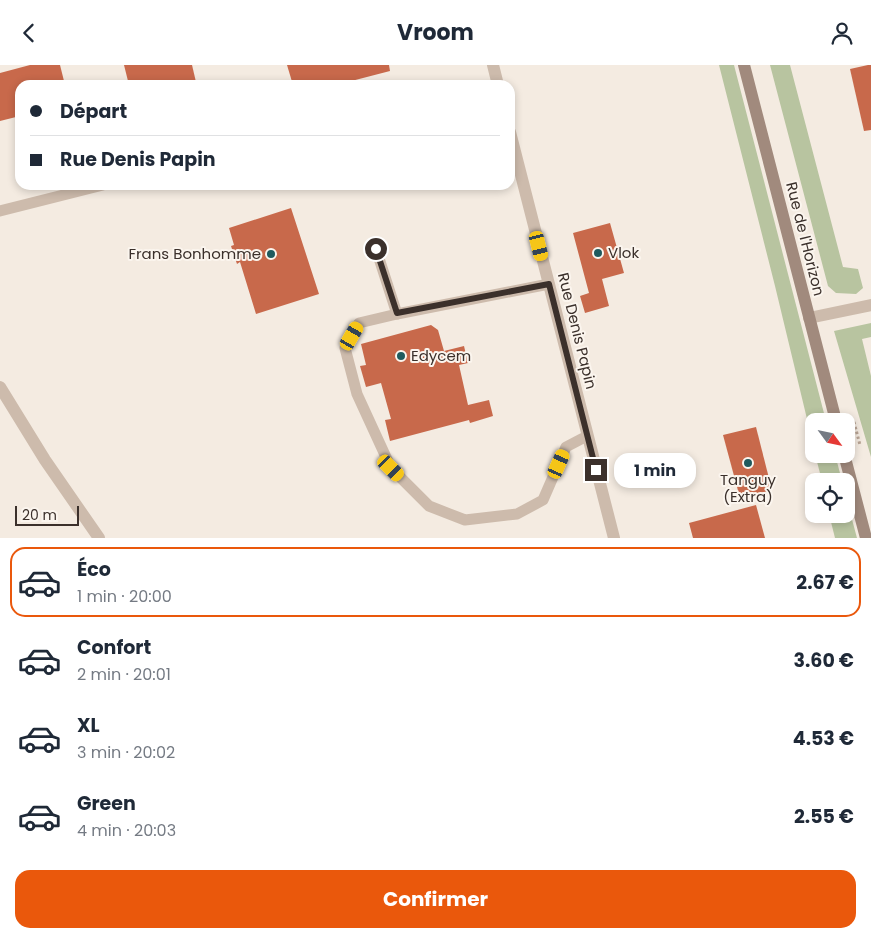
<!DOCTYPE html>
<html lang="fr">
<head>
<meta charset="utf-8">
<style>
  :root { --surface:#fff; --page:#f2f2f3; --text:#1f2937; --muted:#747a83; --line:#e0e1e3; --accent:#ea580c }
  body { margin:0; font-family:Poppins,sans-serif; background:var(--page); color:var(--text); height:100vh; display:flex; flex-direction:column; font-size:19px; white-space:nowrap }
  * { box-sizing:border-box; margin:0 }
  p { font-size:16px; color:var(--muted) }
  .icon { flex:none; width:28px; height:28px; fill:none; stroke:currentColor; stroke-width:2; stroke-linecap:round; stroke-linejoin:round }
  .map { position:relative; height:473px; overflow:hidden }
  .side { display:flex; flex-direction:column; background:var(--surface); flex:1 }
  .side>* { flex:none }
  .top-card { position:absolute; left:15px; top:15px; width:500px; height:110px; border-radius:15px; box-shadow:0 2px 8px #0003; display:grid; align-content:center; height:110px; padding:0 15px; background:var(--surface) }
  .needle { width:32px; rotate:123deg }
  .fabs { position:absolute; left:805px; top:348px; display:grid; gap:10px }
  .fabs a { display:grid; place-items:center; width:50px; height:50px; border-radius:10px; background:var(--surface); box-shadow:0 2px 8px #0003; font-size:25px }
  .scale { position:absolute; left:15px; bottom:12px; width:64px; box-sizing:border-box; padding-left:5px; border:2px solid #3b302b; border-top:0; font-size:14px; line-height:18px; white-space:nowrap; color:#3b302b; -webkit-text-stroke:4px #fbf5ee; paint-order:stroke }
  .end { position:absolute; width:22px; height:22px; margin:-11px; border:6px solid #3b302b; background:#fff; box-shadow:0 0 0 2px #fff }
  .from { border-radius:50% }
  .bubble { position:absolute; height:35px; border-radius:15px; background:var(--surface); box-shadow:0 2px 8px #0003; font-size:16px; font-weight:700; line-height:35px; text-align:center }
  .car { position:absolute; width:15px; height:30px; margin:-15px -8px; border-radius:6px; box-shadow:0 0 4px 1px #0007; background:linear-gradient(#f5c518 24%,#345 0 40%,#f5c518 0 76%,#345 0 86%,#f5c518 0) }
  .top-card b { display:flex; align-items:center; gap:18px; height:48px; font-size:19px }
  .top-card b+b { border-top:1px solid var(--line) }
  .top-card i { width:12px; height:12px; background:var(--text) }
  ul { padding:9px 0 0; list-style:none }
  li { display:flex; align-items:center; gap:15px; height:70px; margin:0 10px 8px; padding:0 5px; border:2px solid transparent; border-radius:15px }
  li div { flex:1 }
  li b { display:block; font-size:19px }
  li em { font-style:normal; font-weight:700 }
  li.selected { border-color:var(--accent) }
  li>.icon { width:45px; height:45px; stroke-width:1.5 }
  .button { display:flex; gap:10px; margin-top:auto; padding:10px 15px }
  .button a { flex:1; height:58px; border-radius:15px; background:var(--accent); color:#fff; font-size:20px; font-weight:700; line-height:58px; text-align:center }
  header { display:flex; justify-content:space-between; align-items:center; height:65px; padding:0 15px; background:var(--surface); font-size:22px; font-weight:700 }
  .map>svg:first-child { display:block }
  .green { fill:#b8c4a0 }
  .building { fill:#c8694b }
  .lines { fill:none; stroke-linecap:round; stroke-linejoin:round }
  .path { stroke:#b9a596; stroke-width:3; stroke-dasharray:2.5 2.5; stroke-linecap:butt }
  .lane { stroke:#cdbbac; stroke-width:11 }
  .street { stroke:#cdbbac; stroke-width:12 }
  .secondary { stroke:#a18a7d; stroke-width:12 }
  .route { stroke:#3b302b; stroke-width:6 }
  .poi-dot { fill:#1f5a5e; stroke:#fbf5ee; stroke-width:2 }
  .labels { text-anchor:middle; stroke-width:4; stroke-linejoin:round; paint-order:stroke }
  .street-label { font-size:15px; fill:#3b302b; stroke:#fbf5ee }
  .poi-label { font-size:15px; fill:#3b302b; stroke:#fbf5ee; text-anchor:start }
</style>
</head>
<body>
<header><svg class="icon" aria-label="back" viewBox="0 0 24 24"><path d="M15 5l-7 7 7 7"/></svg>Vroom<svg class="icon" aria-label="person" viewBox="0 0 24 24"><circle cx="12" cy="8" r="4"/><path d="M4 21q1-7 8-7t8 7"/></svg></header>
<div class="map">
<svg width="871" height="473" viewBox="0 0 871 473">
  <rect width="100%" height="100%" fill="#f4ebe1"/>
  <g class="green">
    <path d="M 719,0 L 734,0 L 826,356 L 814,356 L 814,383 L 775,221 Z"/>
    <path d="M 770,0 L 790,0 L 843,202 L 858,204 L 863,223 L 856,229 L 836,228 L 828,221 Z"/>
    <path d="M 871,258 L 871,272 L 862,274 L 871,311 L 871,392 L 834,266 Z"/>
    <path d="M 815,389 L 835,389 L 842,416 L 822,416 Z"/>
    <path d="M 846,432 L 857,473 L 835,473 L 829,449 L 846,449 Z"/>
  </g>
  <g class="building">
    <path d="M 30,0 L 60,0 L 65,20 L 20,20 L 20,51 L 0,56 L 0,8 Z"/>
    <path d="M 124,0 L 192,0 L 196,17 L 183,20 L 129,20 Z"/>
    <path d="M 287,0 L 389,0 L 390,6 L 336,20 L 293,20 Z"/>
    <path d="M 868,0 L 871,0 L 871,65 L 864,66 L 850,4 Z"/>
    <path d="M 291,143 L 319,229 L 256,249 L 240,197 L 237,199 L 231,181 L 234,180 L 229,163 Z"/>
    <path d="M 610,158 L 624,208 L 602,214 L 609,241 L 585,248 L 580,231 L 589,228 L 573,168 Z"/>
    <path d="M 431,260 L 438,265 L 444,286 L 464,281 L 468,298 L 459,300 L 468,340 L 489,335 L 493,351 L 470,358 L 469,355 L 390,376 L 385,355 L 391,354 L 381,318 L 366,322 L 360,301 L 366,300 L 361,279 Z"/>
    <path d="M 756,362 L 772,425 L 740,433 L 723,370 Z"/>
    <path d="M 667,397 L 671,413 L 639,421 L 635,405 Z"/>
    <path d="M 756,440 L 765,473 L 693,473 L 689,458 Z"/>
  </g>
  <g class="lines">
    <path class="path" d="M 854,357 L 860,380"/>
    <g class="lane">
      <path d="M 0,146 L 103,120"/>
      <path d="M 376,184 L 397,249"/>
      <path d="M 549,219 L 397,249 L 359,258 L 345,283 L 357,329 L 391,403 L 429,441 L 465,455 L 517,449 L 543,435 L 566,382 L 587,371"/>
    </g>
    <g class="street">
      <path d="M 493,0 L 498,20"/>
      <path d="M 510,67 L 614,473"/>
      <path d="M 809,253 L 871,240"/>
      <path d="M 0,322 L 45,395 L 99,473"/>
    </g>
    <g class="secondary">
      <path d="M 744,0 L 836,356"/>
      <path d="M 844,389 L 866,473"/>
    </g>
  </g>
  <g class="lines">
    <path class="route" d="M 376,184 L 397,248 L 549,219 L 596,405"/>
  </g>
  <g class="poi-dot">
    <circle cx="598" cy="188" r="5"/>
    <circle cx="271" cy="189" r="5"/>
    <circle cx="401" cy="291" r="5"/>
    <circle cx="748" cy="398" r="5"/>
  </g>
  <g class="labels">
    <g class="street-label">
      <text transform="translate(805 174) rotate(76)" y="5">Rue de l'Horizon</text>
      <text transform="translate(577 266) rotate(76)" y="5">Rue Denis Papin</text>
    </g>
    <g class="poi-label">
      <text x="608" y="193">Vlok</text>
      <text x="261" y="194" text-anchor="end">Frans Bonhomme</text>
      <text x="411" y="296">Edycem</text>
      <text x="748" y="420" text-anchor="middle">Tanguy<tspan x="748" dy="17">(Extra)</tspan></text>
    </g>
  </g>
</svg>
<div class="fabs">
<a><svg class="needle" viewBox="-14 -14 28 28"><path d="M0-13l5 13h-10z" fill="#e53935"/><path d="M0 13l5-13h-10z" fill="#747a83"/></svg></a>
<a><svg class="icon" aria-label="locate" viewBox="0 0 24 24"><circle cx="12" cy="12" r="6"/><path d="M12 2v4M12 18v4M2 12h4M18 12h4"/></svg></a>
</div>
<div class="scale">20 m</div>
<i class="end from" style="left:376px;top:184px"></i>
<i class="end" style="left:596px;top:405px"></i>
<div class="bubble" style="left:614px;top:388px;width:82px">1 min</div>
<i class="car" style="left:539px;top:181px;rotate:166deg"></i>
<i class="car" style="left:352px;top:271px;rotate:30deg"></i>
<i class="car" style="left:559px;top:399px;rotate:24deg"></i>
<i class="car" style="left:391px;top:403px;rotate:135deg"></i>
<div class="top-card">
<b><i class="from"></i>Départ</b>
<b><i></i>Rue Denis Papin</b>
</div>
</div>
<section class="side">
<ul>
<li class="selected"><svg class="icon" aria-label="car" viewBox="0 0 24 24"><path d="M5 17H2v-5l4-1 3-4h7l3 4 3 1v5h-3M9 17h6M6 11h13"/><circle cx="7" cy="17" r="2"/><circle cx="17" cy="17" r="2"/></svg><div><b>Éco</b><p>1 min · 20:00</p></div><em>2.67 €</em></li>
<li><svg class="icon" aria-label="car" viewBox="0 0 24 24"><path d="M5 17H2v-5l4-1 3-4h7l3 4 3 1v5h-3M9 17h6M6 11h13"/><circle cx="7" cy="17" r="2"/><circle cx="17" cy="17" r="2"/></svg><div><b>Confort</b><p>2 min · 20:01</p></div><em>3.60 €</em></li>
<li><svg class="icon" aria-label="car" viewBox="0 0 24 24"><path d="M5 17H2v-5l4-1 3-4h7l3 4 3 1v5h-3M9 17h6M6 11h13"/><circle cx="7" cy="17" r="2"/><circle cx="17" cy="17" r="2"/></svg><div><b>XL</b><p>3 min · 20:02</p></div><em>4.53 €</em></li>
<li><svg class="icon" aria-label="car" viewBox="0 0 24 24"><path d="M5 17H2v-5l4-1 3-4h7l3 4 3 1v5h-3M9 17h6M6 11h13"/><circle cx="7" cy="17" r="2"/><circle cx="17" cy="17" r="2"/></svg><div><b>Green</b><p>4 min · 20:03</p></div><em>2.55 €</em></li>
</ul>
<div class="button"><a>Confirmer</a></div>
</section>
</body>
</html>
